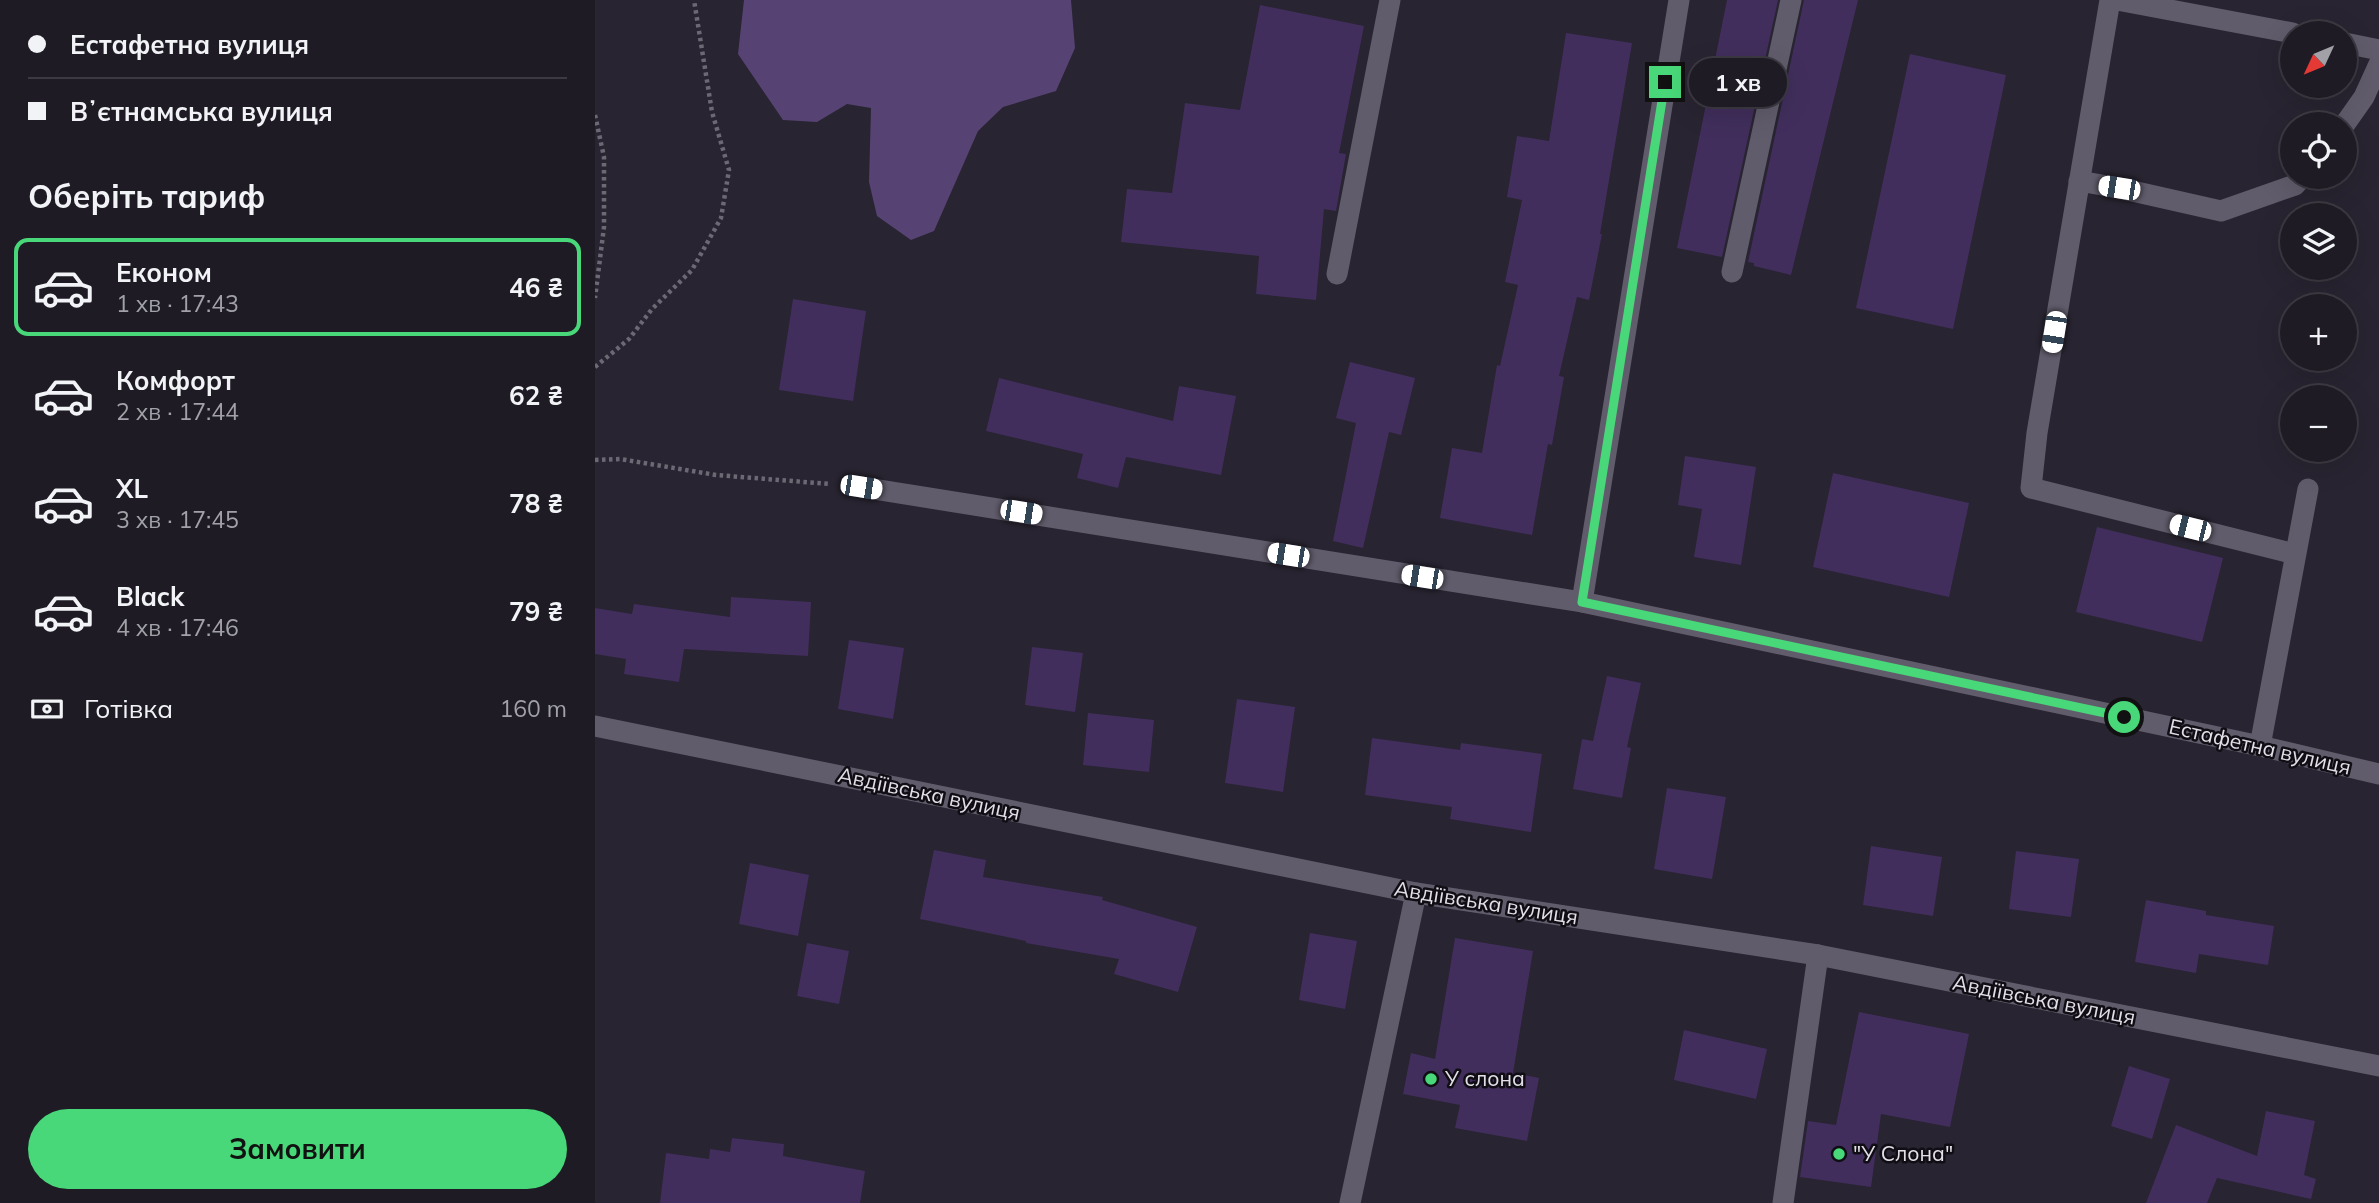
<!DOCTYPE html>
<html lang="uk">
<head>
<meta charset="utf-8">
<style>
  :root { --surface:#1e1b25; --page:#26242d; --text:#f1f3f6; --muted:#a1a1a7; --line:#3c3942; --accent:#48d779 }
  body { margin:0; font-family:Mulish,sans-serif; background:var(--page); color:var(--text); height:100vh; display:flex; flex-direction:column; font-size:26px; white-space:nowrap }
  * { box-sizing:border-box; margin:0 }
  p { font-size:23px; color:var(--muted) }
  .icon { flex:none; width:38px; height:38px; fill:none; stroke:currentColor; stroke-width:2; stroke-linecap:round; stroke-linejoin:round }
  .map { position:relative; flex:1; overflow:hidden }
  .panel { display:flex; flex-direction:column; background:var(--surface); width:595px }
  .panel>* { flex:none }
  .guide { display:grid; align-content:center; height:154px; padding:0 28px; background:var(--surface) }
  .needle { width:46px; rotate:226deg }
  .controls { position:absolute; left:1685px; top:21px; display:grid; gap:14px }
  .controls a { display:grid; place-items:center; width:77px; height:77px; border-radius:50%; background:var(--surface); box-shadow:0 7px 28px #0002,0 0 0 2px var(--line); font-size:35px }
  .end { position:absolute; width:32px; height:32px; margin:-16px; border:9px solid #48d779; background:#111; box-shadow:0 0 0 4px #111 }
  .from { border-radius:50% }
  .bubble { position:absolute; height:49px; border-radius:24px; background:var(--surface); box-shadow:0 7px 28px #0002,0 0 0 2px var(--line); font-size:23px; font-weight:700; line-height:49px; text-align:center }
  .car { position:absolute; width:21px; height:42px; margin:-21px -10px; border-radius:9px; box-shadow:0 0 5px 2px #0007; background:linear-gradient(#fff 24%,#345 0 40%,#fff 0 76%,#345 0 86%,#fff 0) }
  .guide b { display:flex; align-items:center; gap:24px; height:66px; font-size:26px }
  .guide b+b { border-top:2px solid var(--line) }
  .guide i { width:18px; height:18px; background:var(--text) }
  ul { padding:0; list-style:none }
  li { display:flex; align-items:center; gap:21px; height:98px; margin:0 14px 10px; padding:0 14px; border:4px solid transparent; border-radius:14px }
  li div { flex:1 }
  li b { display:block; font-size:26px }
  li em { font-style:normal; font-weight:700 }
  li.active { border-color:var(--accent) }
  li>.icon { width:63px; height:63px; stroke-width:1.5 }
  h2 { padding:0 28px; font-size:32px; line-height:84px }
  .pay { display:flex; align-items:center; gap:18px; height:77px; padding:0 28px; font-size:26px }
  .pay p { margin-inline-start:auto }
  .action { display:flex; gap:14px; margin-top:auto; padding:14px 28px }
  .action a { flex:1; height:80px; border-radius:42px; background:var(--accent); color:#111; font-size:28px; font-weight:700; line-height:80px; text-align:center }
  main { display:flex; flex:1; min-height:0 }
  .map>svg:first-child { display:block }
  .forest { fill:#564373 }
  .building { fill:#412e5c }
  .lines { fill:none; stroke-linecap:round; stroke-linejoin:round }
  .path { stroke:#6c6874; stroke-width:4.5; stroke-dasharray:3.5 3.5; stroke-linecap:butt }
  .lane { stroke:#615c6b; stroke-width:21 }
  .street { stroke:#615c6b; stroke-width:21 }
  .route { stroke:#48d779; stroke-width:9 }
  .poi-dot { fill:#48d779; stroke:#100e14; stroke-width:2.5 }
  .labels { text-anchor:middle; stroke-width:5; stroke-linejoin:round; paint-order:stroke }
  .street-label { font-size:21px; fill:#e2dfe8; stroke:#100e14 }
  .poi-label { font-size:21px; fill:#e2dfe8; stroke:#100e14; text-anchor:start }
</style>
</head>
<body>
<main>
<section class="panel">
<div class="guide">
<b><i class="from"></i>Естафетна вулиця</b>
<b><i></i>Вʼєтнамська вулиця</b>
</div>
<h2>Оберіть тариф</h2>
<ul>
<li class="active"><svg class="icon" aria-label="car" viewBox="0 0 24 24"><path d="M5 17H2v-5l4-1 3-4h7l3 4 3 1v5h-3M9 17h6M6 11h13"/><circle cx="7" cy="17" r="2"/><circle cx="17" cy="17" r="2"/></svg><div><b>Економ</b><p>1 хв · 17:43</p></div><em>46 ₴</em></li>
<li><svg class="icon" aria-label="car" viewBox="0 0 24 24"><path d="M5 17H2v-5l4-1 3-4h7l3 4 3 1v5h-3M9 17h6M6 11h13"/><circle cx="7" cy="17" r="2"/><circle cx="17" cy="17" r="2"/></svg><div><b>Комфорт</b><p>2 хв · 17:44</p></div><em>62 ₴</em></li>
<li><svg class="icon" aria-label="car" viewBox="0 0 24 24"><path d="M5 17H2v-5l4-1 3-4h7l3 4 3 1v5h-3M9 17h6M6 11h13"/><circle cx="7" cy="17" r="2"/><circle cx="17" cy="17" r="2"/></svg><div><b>XL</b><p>3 хв · 17:45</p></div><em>78 ₴</em></li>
<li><svg class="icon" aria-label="car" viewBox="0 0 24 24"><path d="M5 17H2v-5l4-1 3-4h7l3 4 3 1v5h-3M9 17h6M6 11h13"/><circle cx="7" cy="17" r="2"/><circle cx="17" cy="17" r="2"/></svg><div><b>Black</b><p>4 хв · 17:46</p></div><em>79 ₴</em></li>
</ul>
<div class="pay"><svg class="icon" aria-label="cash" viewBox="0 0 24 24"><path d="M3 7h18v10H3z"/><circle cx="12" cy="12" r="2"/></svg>Готівка<p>160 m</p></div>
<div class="action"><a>Замовити</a></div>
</section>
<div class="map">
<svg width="1784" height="1203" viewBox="0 0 1784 1203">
  <rect width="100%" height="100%" fill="#282431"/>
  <path class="forest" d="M 149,0 L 476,0 L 480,48 L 461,91 L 408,107 L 383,131 L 339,231 L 316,240 L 282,216 L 274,182 L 276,108 L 252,104 L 222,122 L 188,120 L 143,54 Z"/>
  <g class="building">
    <path d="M 1132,0 L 1183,0 L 1127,257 L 1082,248 Z"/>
    <path d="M 1209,0 L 1263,0 L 1196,275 L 1159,266 L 1159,263 L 1153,262 Z"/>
    <path d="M 665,5 L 769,26 L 744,153 L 751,154 L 741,211 L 729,209 L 721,300 L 661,294 L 664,256 L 526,242 L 532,189 L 577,193 L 590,103 L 645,110 Z"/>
    <path d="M 971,33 L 1037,43 L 1005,234 L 1007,234 L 994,300 L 982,297 L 964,376 L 969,377 L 957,445 L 953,444 L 937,535 L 845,518 L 857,448 L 887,453 L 902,365 L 905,366 L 923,285 L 910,282 L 927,200 L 912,197 L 922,136 L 954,141 Z"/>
    <path d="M 1315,54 L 1411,75 L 1358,329 L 1261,308 Z"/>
    <path d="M 198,299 L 271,311 L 258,401 L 184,390 Z"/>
    <path d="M 755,362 L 820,378 L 806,435 L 794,432 L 768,548 L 738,541 L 761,423 L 741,418 Z"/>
    <path d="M 404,378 L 578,421 L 584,386 L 641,396 L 626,475 L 531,457 L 523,488 L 482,478 L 488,454 L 391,431 Z"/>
    <path d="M 1090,456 L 1161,467 L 1146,565 L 1099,557 L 1107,509 L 1083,505 Z"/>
    <path d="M 1238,473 L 1374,503 L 1354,597 L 1218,567 Z"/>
    <path d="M 1502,527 L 1628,558 L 1607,642 L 1481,612 Z"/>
    <path d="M 136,597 L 216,602 L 213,656 L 89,649 L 84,682 L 29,674 L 31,659 L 0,654 L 0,608 L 37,614 L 39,604 L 135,617 Z"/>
    <path d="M 254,640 L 309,648 L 298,719 L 243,709 Z"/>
    <path d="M 437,647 L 488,653 L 480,712 L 430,705 Z"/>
    <path d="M 1012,676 L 1046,683 L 1032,747 L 1036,748 L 1027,798 L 978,789 L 987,739 L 998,741 Z"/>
    <path d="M 642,699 L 700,707 L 688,792 L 630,783 Z"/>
    <path d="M 493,713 L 559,720 L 554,772 L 488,765 Z"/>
    <path d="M 777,738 L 865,750 L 866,743 L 947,754 L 936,832 L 855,819 L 857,807 L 770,795 Z"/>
    <path d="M 1072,788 L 1131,797 L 1117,879 L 1059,869 Z"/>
    <path d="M 1276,846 L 1347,857 L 1338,916 L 1268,905 Z"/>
    <path d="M 339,850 L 391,860 L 388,877 L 508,897 L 507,900 L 602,927 L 583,992 L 519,974 L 524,959 L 431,943 L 431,941 L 325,919 Z"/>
    <path d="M 1421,851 L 1484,859 L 1476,917 L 1414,909 Z"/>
    <path d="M 155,863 L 214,875 L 203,936 L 144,924 Z"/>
    <path d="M 1551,900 L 1611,911 L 1611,915 L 1679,926 L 1673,965 L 1604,954 L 1601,973 L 1540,962 Z"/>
    <path d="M 715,933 L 762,941 L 750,1009 L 704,1000 Z"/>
    <path d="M 860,938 L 938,951 L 918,1073 L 944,1078 L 932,1141 L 860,1128 L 865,1105 L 808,1094 L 816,1053 L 840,1059 Z"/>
    <path d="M 212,943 L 254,951 L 244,1004 L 202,996 Z"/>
    <path d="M 1264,1012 L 1374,1034 L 1355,1127 L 1286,1114 L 1276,1187 L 1205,1177 L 1213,1121 L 1241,1125 Z"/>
    <path d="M 1089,1030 L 1172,1049 L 1161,1099 L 1079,1080 Z"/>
    <path d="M 1534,1066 L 1575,1079 L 1557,1139 L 1516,1126 Z"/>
    <path d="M 1671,1111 L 1720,1121 L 1709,1175 L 1721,1179 L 1716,1199 L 1622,1178 L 1612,1203 L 1551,1203 L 1581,1125 L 1662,1156 Z"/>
    <path d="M 137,1138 L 189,1144 L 188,1156 L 270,1171 L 265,1203 L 65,1203 L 71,1153 L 114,1159 L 115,1149 L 135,1152 Z"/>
  </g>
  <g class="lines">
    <g class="path">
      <path d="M 0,115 L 9,157 L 9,227 L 0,298"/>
      <path d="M 0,367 L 34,339 L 57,309 L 97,270 L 126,218 L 134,170 L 117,112 L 99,0"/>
      <path d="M 0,460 L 25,459 L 121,475 L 235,484"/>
    </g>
    <g class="lane">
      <path d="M 1515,0 L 1442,433 L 1436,488 L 1700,554"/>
      <path d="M 1750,124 L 1769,97 L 1784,64"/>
      <path d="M 1484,181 L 1524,188 L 1626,211 L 1700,185 L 1707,177"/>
      <path d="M 1137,272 L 1196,0"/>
      <path d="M 742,274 L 795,0"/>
      <path d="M 1665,746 L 1713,489"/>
    </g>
    <g class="street">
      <path d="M 1522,0 L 1698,33"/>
      <path d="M 1750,43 L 1784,50"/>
      <path d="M 266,487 L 987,602 L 1665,746 L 1784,774"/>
      <path d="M 987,602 L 1084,0"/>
      <path d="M 0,726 L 821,893 L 1223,955 L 1784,1066"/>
      <path d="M 755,1203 L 821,893"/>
      <path d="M 1188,1203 L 1223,955"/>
    </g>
  </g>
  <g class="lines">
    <path class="route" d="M 1070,82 L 987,602 L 1529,717"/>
  </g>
  <g class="poi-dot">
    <circle cx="836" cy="1079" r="7"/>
    <circle cx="1244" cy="1154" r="7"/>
  </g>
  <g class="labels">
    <g class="street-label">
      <text transform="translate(1665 747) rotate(13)" y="7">Естафетна вулиця</text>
      <text transform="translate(334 794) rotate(12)" y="7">Авдіївська вулиця</text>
      <text transform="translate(891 903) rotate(9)" y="7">Авдіївська вулиця</text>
      <text transform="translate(1449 1000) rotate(11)" y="7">Авдіївська вулиця</text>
    </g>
    <g class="poi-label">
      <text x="850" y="1086">У слона</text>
      <text x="1258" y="1161">"У Слона"</text>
    </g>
  </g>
</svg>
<div class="controls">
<a><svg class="needle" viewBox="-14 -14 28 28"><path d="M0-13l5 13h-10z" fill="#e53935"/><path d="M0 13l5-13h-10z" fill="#a1a1a7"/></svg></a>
<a><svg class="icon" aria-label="locate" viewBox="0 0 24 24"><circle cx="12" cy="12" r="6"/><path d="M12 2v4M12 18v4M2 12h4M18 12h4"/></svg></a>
<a><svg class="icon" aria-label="layers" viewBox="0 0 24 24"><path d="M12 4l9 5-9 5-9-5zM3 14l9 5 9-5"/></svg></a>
<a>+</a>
<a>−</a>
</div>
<i class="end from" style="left:1529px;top:717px"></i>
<i class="end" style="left:1070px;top:82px"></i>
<div class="bubble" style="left:1094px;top:58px;width:98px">1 хв</div>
<i class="car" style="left:1524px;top:188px;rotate:279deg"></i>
<i class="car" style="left:1459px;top:332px;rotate:189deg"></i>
<i class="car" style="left:266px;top:487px;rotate:99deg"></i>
<i class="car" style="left:426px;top:512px;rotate:99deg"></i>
<i class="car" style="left:1595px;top:528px;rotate:284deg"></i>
<i class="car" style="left:693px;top:555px;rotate:279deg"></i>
<i class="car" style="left:827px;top:577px;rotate:279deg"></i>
</div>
</main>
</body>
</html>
